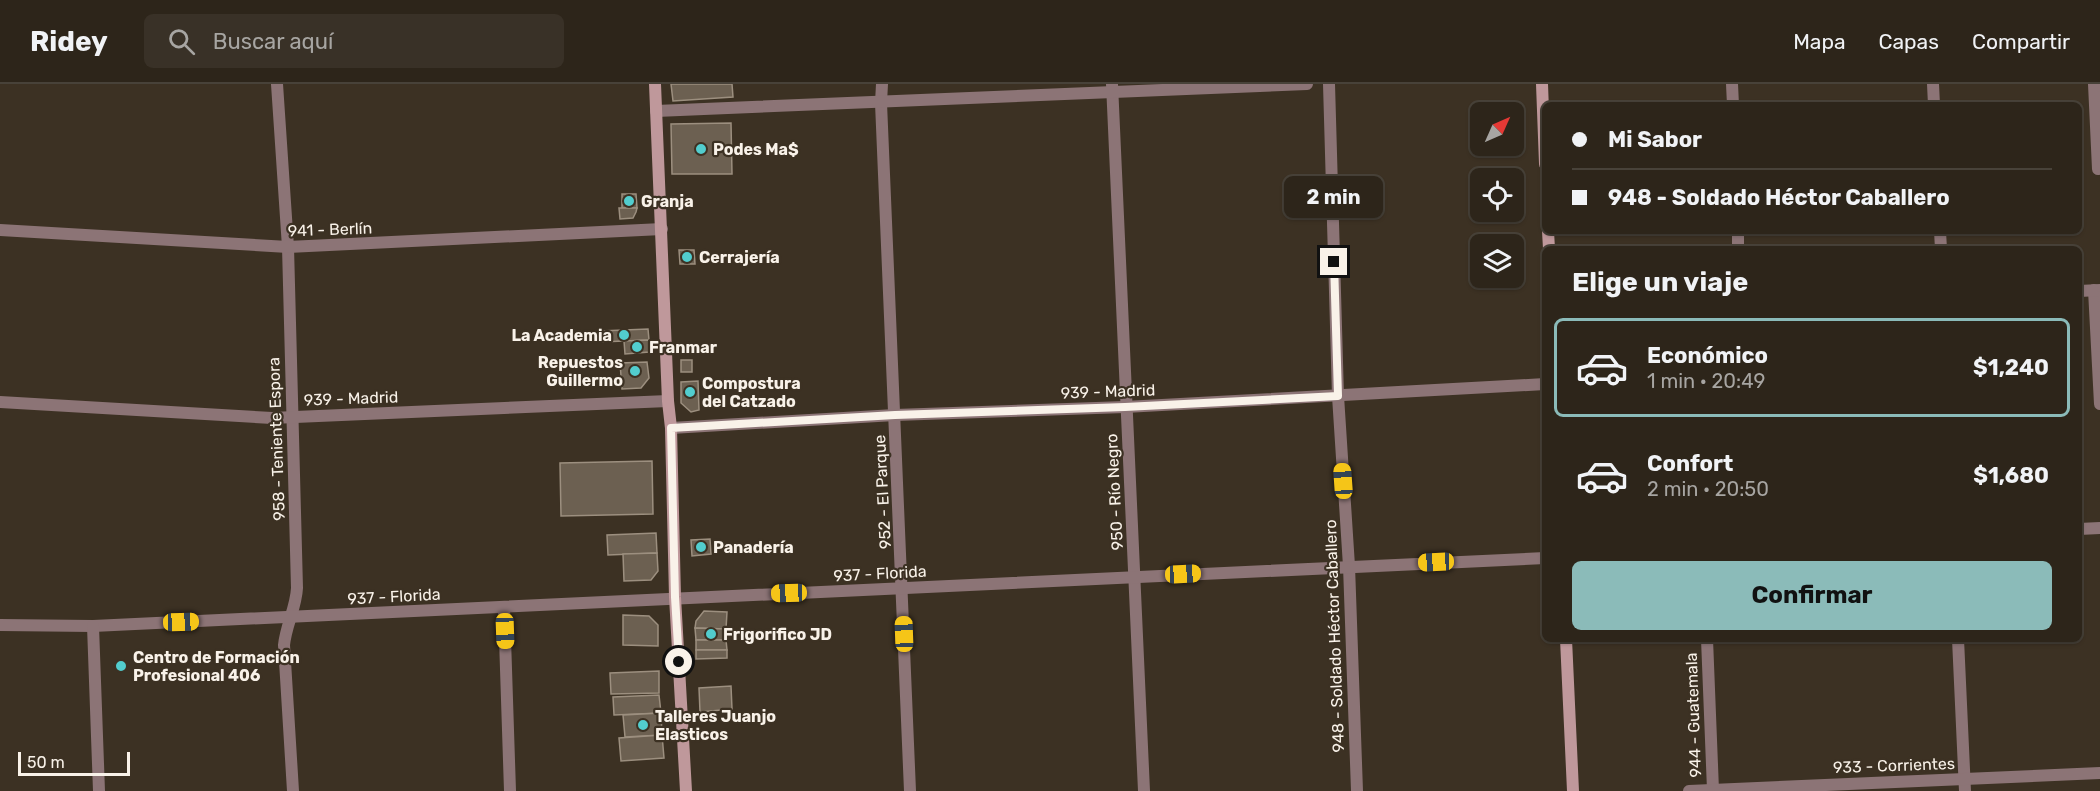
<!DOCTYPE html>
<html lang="es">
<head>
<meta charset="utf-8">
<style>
  :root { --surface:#2d251a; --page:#393127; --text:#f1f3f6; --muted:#a7a5a2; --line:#484239; --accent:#8bbbb9 }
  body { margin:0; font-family:Rubik,sans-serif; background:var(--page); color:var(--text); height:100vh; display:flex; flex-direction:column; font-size:22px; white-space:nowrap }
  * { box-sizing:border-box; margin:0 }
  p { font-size:20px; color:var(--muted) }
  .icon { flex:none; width:33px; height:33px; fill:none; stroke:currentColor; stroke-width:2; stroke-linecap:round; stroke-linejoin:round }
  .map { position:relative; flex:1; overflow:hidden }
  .sheet { position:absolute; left:1542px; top:162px; width:540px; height:396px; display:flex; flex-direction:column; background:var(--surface); border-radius:9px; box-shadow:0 2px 4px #0004,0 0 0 2px var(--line) }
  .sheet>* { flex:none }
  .guide { position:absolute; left:1542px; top:18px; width:540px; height:132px; border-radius:9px; box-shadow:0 2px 4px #0004,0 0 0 2px var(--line); display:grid; align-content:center; height:132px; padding:0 30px; background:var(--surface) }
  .needle { width:39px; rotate:45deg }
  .tools { position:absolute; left:1470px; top:18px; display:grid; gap:12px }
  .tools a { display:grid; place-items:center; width:54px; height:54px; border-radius:9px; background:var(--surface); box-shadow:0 2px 4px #0004,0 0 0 2px var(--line); font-size:30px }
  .scale { position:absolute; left:18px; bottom:15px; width:112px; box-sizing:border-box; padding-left:6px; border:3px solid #f9f2e9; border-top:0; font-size:16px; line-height:21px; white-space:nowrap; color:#f9f2e9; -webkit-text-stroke:4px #3c3123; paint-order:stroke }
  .end { position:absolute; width:27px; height:27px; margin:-14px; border:8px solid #f9f2e9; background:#111; box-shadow:0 0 0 3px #111 }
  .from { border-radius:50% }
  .bubble { position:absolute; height:42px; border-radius:9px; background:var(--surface); box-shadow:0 2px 4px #0004,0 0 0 2px var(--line); font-size:20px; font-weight:700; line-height:42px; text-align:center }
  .car { position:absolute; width:18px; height:36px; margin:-18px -9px; border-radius:8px; box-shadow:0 0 4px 2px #0007; background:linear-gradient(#f5c518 24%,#345 0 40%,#f5c518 0 76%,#345 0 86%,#f5c518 0) }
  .guide b { display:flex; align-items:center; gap:21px; height:57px; font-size:22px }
  .guide b+b { border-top:2px solid var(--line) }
  .guide i { width:15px; height:15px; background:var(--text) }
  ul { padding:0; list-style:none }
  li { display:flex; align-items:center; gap:18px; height:99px; margin:0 12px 9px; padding:0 18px; border:3px solid transparent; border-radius:9px }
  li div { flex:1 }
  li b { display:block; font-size:22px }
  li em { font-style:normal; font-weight:700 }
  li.selected { border-color:var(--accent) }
  li>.icon { width:54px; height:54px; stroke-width:1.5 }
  h2 { padding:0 30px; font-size:27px; line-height:72px }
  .action { display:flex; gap:12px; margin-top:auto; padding:12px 30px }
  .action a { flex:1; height:69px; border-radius:9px; background:var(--accent); color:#111; font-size:24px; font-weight:700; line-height:69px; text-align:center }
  header { display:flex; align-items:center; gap:36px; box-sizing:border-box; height:84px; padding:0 30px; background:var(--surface); border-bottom:2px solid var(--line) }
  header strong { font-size:28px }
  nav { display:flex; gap:33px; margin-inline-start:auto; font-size:21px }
  .search { width:420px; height:54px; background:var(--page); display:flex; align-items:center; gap:15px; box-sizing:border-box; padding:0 21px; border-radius:9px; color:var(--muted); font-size:22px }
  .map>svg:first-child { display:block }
  .building { fill:#6c6051; stroke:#9c8f7f; stroke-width:1.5 }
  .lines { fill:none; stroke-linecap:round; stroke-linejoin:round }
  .minor { stroke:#8c7476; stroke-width:12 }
  .secondary { stroke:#bf989b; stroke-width:12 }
  .route { stroke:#f9f2e9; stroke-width:8 }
  .poi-dot { fill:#52cdce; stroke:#3c3123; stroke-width:2 }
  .labels { text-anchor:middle; stroke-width:4.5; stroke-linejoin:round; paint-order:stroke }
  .poi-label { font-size:16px; font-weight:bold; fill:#f9f2e9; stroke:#3c3123; text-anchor:start }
  .street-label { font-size:16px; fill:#f9f2e9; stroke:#3c3123 }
</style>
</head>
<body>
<header>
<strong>Ridey</strong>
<div class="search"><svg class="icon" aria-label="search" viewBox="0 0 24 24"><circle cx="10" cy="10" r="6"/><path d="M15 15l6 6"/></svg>Buscar aquí</div>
<nav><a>Mapa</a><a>Capas</a><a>Compartir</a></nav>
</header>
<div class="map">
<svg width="2100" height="707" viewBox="0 0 2100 707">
  <rect width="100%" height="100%" fill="#3c3123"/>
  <g class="building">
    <path d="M 671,0 L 732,0 L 733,13 L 673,17 Z"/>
    <path d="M 731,39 L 732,90 L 672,90 L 671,40 Z"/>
    <path d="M 622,110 L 636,110 L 637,124 L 622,124 Z"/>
    <path d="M 619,124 L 637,124 L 636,128 L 633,134 L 620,135 Z"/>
    <path d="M 679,166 L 694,166 L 695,180 L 680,180 Z"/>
    <path d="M 648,245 L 649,256 L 600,258 L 600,247 Z"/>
    <path d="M 649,256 L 649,268 L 625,270 L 624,257 Z"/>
    <rect x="681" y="276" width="11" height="12"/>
    <path d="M 647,278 L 649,294 L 641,304 L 622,305 L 620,279 Z"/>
    <path d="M 698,297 L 699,326 L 691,328 L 681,319 L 681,298 Z"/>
    <path d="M 652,377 L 653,430 L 561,432 L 560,379 Z"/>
    <path d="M 656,449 L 657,469 L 608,471 L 607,451 Z"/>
    <path d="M 710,455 L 711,470 L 692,472 L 691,456 Z"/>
    <path d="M 657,469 L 658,487 L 651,496 L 624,497 L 623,470 Z"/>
    <path d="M 704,527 L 727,528 L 726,545 L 695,544 L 696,537 Z"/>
    <path d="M 623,531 L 649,532 L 658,541 L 658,562 L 623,561 Z"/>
    <path d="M 695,544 L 726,545 L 726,556 L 696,556 Z"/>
    <path d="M 696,556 L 726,556 L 727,566 L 696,566 Z"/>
    <path d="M 696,566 L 727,566 L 727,574 L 696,575 Z"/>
    <path d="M 659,587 L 659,609 L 611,610 L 610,589 Z"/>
    <path d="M 731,602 L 732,625 L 700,628 L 699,604 Z"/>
    <path d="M 659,611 L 661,629 L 614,631 L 613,613 Z"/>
    <path d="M 661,629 L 662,651 L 625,653 L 623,631 Z"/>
    <path d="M 662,651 L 664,674 L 621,677 L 619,654 Z"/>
  </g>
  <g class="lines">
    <g class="minor">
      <path d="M 277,0 L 288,163 L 297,504 C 296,524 286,541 284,561 L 293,707"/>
      <path d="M 882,0 L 881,19 L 910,707"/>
      <path d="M 1112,0 L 1144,707"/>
      <path d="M 1329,0 L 1338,312 L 1349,482 L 1357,707"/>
      <path d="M 1732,0 L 1733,21"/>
      <path d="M 1933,0 L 1934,21"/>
      <path d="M 2094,0 L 2098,85"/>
      <path d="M 656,27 L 1307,0"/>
      <path d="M 0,146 L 288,163 L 662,145"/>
      <path d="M 1738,147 L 1738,165"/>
      <path d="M 1940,147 L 1941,165"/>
      <path d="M 2094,206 L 2100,320"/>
      <path d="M 2079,207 L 2100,206"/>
      <path d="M 0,318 L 272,334 L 668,317"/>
      <path d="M 671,344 L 895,331 L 1125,323 L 1545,300"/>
      <path d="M 2079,445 L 2100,444"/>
      <path d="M 504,524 L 510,707"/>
      <path d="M 0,541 L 93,542 L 1545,474"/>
      <path d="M 93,542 L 99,707"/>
      <path d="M 1707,555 L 1713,706"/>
      <path d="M 1958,555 L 1965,707"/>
      <path d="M 1689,707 L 2100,689"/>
    </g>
    <g class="secondary">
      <path d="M 655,0 L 668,317 L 671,344 L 675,513 L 686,707"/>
      <path d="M 1542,0 L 1545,80"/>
      <path d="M 1548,147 L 1549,165"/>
      <path d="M 1566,555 L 1573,707"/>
    </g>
  </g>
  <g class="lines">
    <path class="route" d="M 679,578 L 675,513 L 671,344 L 895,331 L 1125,323 L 1338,312 L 1334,178"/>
  </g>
  <g class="poi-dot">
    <circle cx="701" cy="65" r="6"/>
    <circle cx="629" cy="117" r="6"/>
    <circle cx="687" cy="173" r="6"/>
    <circle cx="624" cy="251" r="6"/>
    <circle cx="637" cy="263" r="6"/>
    <circle cx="635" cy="287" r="6"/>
    <circle cx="690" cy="308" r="6"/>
    <circle cx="701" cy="463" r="6"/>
    <circle cx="711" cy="550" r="6"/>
    <circle cx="121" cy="582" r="6"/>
    <circle cx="643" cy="641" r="6"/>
  </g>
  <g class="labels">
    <g class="poi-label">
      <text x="713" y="71">Podes Ma$</text>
      <text x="641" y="123">Granja</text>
      <text x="699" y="179">Cerrajería</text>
      <text x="612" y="257" text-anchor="end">La Academia</text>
      <text x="649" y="269">Franmar</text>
      <text x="623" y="284" text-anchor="end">Repuestos<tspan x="623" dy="18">Guillermo</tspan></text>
      <text x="702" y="305">Compostura<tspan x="702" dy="18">del Catzado</tspan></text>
      <text x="713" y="469">Panadería</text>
      <text x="723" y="556">Frigorifico JD</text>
      <text x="133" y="579">Centro de Formación<tspan x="133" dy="18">Profesional 406</tspan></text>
      <text x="655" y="638">Talleres Juanjo<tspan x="655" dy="18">Elasticos</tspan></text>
    </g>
    <g class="street-label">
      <text transform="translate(330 145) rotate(-2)" y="6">941 - Berlín</text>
      <text transform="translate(1108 307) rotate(-2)" y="6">939 - Madrid</text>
      <text transform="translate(351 314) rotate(-2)" y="6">939 - Madrid</text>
      <text transform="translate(276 355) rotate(-92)" y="6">958 - Teniente Espora</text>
      <text transform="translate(882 408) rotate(-93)" y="6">952 - El Parque</text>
      <text transform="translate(1114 408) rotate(-93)" y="6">950 - Río Negro</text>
      <text transform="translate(880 489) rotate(-3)" y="6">937 - Florida</text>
      <text transform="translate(394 512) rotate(-3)" y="6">937 - Florida</text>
      <text transform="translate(1334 552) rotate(-92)" y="6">948 - Soldado Héctor Caballero</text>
      <text transform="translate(1693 631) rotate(-92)" y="6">944 - Guatemala</text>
      <text transform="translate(1894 681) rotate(-2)" y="6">933 - Corrientes</text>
    </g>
  </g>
</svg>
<div class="tools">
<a><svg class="needle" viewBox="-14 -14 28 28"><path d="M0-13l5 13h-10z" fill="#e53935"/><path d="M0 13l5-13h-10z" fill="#a7a5a2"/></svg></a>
<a><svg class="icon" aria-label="locate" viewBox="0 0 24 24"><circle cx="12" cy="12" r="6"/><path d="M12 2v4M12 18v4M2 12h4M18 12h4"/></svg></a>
<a><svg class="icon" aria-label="layers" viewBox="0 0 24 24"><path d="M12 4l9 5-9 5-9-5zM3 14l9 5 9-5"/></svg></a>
</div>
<div class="scale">50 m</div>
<i class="end from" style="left:679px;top:578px"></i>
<i class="end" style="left:1334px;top:178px"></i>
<div class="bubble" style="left:1284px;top:92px;width:99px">2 min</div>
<i class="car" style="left:1343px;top:397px;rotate:356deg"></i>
<i class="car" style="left:1436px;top:478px;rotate:267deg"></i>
<i class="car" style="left:1183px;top:490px;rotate:87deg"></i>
<i class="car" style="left:789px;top:509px;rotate:268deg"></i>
<i class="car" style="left:181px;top:538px;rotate:88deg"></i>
<i class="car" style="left:505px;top:547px;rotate:178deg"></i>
<i class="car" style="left:904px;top:550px;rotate:358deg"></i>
<div class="guide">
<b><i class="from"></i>Mi Sabor</b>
<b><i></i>948 - Soldado Héctor Caballero</b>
</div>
<section class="sheet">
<h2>Elige un viaje</h2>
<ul>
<li class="selected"><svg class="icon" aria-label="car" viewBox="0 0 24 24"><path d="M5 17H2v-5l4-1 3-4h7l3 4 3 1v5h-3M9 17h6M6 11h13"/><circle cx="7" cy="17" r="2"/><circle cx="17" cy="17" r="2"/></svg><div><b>Económico</b><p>1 min · 20:49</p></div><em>$1,240</em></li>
<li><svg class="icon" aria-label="car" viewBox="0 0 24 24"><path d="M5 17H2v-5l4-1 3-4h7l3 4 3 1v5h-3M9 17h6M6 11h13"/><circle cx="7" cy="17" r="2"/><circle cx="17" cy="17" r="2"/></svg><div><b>Confort</b><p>2 min · 20:50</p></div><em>$1,680</em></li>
</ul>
<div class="action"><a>Confirmar</a></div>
</section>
</div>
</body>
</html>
